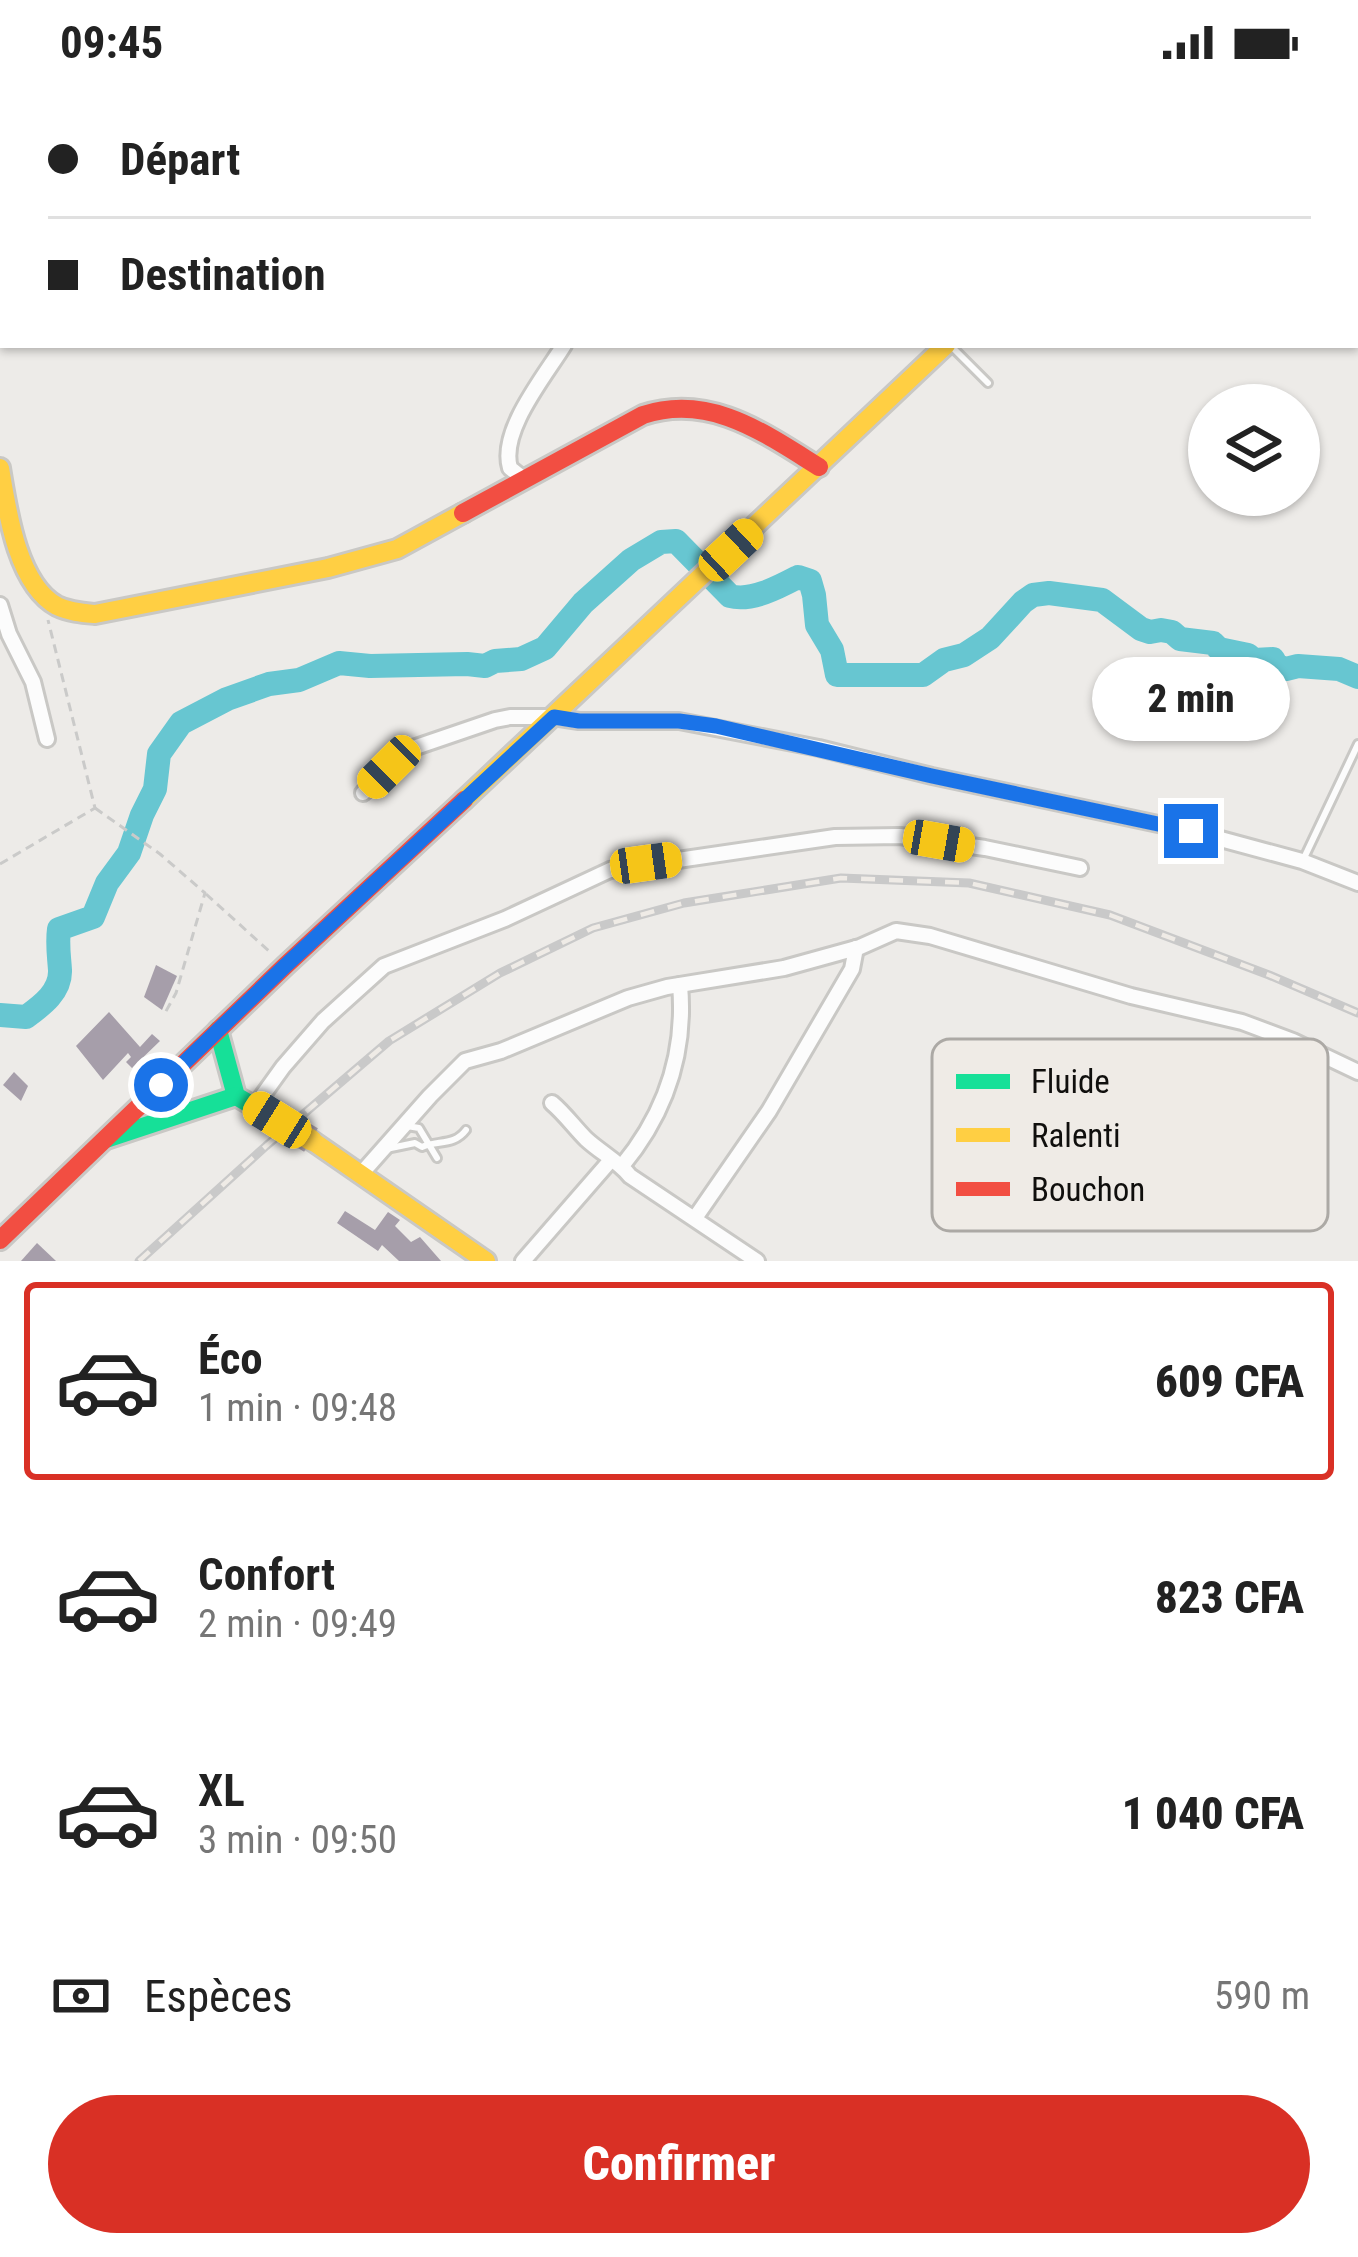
<!DOCTYPE html>
<html lang="fr">
<head>
<meta charset="utf-8">
<style>
  :root { --surface:#fff; --page:#f6f6f6; --text:#222; --muted:#767676; --line:#e0e0e0; --accent:#d93025 }
  body { margin:0; font-family:"Roboto Condensed",sans-serif; background:var(--page); color:var(--text); height:100vh; display:flex; flex-direction:column; font-size:45px; white-space:nowrap }
  * { box-sizing:border-box; margin:0 }
  p { font-size:39px; color:var(--muted) }
  .icon { flex:none; width:66px; height:66px; fill:none; stroke:currentColor; stroke-width:2; stroke-linecap:round; stroke-linejoin:round }
  .map { position:relative; height:1177px; overflow:hidden }
  .details { display:flex; flex-direction:column; background:var(--surface); flex:1 }
  .details>* { flex:none }
  .guide { position:absolute; left:0px; top:0px; width:1359px; height:264px; box-shadow:0 3px 9px #0004; display:grid; align-content:center; height:264px; padding:0 48px; background:var(--surface) }
  .buttons { position:absolute; left:1188px; top:300px; display:grid; gap:24px }
  .buttons a { display:grid; place-items:center; width:132px; height:132px; border-radius:50%; background:var(--surface); box-shadow:0 3px 9px #0004; font-size:60px }
  .end { position:absolute; width:54px; height:54px; margin:-27px; border:15px solid #1a73e8; background:#fff; box-shadow:0 0 0 6px #fff }
  .from { border-radius:50% }
  .bubble { position:absolute; height:84px; border-radius:42px; background:var(--surface); box-shadow:0 3px 9px #0004; font-size:39px; font-weight:800; line-height:84px; text-align:center }
  .car { position:absolute; width:36px; height:72px; margin:-36px -18px; border-radius:15px; box-shadow:0 0 9px 3px #0007; background:linear-gradient(#f5c518 24%,#345 0 40%,#f5c518 0 76%,#345 0 86%,#f5c518 0) }
  .guide b { display:flex; align-items:center; gap:42px; height:114px; font-size:45px }
  .guide b+b { border-top:3px solid var(--line) }
  .guide i { width:30px; height:30px; background:var(--text) }
  ul { padding:21px 0 0; list-style:none }
  li { display:flex; align-items:center; gap:36px; height:198px; margin:0 24px 18px; padding:0 24px; border:6px solid transparent; border-radius:12px }
  li div { flex:1 }
  li b { display:block; font-size:45px }
  li em { font-style:normal; font-weight:800 }
  li.on { border-color:var(--accent) }
  li>.icon { width:108px; height:108px; stroke-width:1.5 }
  .pay { display:flex; align-items:center; gap:30px; height:132px; padding:0 48px; font-size:45px }
  .pay p { margin-inline-start:auto }
  .primary-button { display:flex; gap:24px; margin-top:auto; padding:24px 48px }
  .primary-button a { flex:1; height:138px; border-radius:72px; background:var(--accent); color:#fff; font-size:48px; font-weight:800; line-height:138px; text-align:center }
  .status { display:flex; justify-content:space-between; align-items:center; height:84px; padding:0 60px; background:var(--surface); direction:ltr }
  .status svg { height:33px; fill:currentColor }
  .map>svg:first-child { display:block }
  .lines { fill:none; stroke-linecap:round; stroke-linejoin:round }
  .river { stroke:#67c6d1; stroke-width:24 }
  .building { fill:#a69eaa }
  .lane-casing { stroke:#c9c8c5; stroke-width:12 }
  .street-casing { stroke:#c9c8c5; stroke-width:20 }
  .fast-casing { stroke:#c9c8c5; stroke-width:24 }
  .slow-casing { stroke:#c9c8c5; stroke-width:24 }
  .jam-casing { stroke:#c9c8c5; stroke-width:24 }
  .path { stroke:#cacac9; stroke-width:3; stroke-dasharray:9 6; stroke-linecap:butt }
  .lane { stroke:#fcfcfc; stroke-width:6 }
  .street { stroke:#fcfcfc; stroke-width:14 }
  .fast { stroke:#16e098; stroke-width:18 }
  .slow { stroke:#ffcf43; stroke-width:18 }
  .jam { stroke:#f24e42; stroke-width:18 }
  .rail-casing { stroke:#c9c9c9; stroke-width:9 }
  .rail { stroke:#efebe6; stroke-width:4.5; stroke-dasharray:14; stroke-linecap:butt }
  .slow-bridge-casing { stroke:#aca3ae; stroke-width:27; stroke-linecap:butt }
  .slow-bridge { stroke:#ffcf43; stroke-width:21 }
  .route { stroke:#1a73e8; stroke-width:15 }
  .key { fill:#efebe6; stroke:#aca9a5; stroke-width:3 }
  .key-label { font-size:33px; fill:#100f0d }
</style>
</head>
<body>
<div class="status"><b>09:45</b><svg viewBox="0 0 49 12"><path d="M0 12V9h3v3zM5 12V6h3v6zM10 12V3h3v9zM15 12V0h3v12zM26 1h20v11H26zM47 4h2v5h-2z"/></svg></div>
<div class="map">
<svg width="1358" height="1177" viewBox="0 0 1358 1177">
  <rect width="100%" height="100%" fill="#edebe8"/>
  <g class="lines">
    <path class="river" d="M 0,931 L 26,933 C 41,922 61,908 60,886 C 59,871 57,860 59,845 L 93,833 L 107,799 L 129,769 L 142,731 L 155,705 L 159,670 L 181,639 L 227,615 L 269,600 L 299,596 L 339,579 L 370,582 L 467,580 L 485,582 L 495,577 L 521,575 L 545,564 L 583,519 L 631,476 L 661,458 L 676,457 L 730,512 C 751,518 779,503 798,493 L 810,497 L 814,511 L 817,541 L 832,566 L 837,591 L 923,591 L 944,576 L 964,571 L 990,554 L 1023,518 L 1033,511 L 1049,509 L 1102,516 L 1141,545 L 1150,548 L 1161,546 L 1172,548 L 1180,555 L 1213,559 L 1219,565 L 1248,571 L 1254,576 L 1273,575 L 1277,582 L 1286,585 L 1298,582 L 1339,585 L 1358,593"/>
  </g>
  <g class="building">
    <path d="M 156,881 L 177,892 L 162,926 L 144,913 Z"/>
    <path d="M 109,928 L 140,963 L 152,950 L 160,957 L 132,984 L 126,978 L 131,973 L 128,969 L 103,996 L 76,962 Z"/>
    <path d="M 14,988 L 28,1002 L 21,1017 L 3,1001 Z"/>
    <path d="M 345,1127 L 375,1146 L 388,1128 L 400,1136 L 395,1142 L 411,1158 L 420,1153 L 441,1177 L 399,1177 L 382,1161 L 378,1167 L 337,1139 Z"/>
    <path d="M 37,1159 L 56,1177 L 21,1177 Z"/>
  </g>
  <g class="lines">
    <g class="lane-casing">
      <g id="lane">
        <path d="M 952,263 L 988,299"/>
        <path d="M 1304,774 L 1358,660"/>
        <path d="M 407,1042 L 419,1044 L 437,1074"/>
        <path d="M 386,1065 L 415,1059 L 422,1063 C 438,1056 454,1062 466,1046"/>
      </g>
    </g>
    <g class="street-casing">
      <g id="street">
        <path d="M 624,0 L 624,3"/>
        <path d="M 354,3 L 364,0"/>
        <path d="M 0,159 L 3,157"/>
        <path d="M 1356,171 L 1358,170"/>
        <path d="M 1356,251 L 1358,252"/>
        <path d="M 525,396 L 510,384 C 499,347 545,292 564,261"/>
        <path d="M 0,521 L 9,550 L 33,598 L 47,655"/>
        <path d="M 363,709 L 413,664 L 495,636 L 510,633 L 553,633 L 579,637 L 679,637 L 819,664 L 932,692 L 1191,747 L 1302,777 L 1358,799"/>
        <path d="M 552,1019 C 565,1030 574,1043 586,1055 C 600,1068 619,1078 630,1092 L 757,1177"/>
        <path d="M 255,1022 L 283,983 L 323,937 L 384,882 L 505,835 L 610,786 L 835,753 L 900,752 L 985,764 L 1080,784"/>
        <path d="M 622,1082 C 665,1030 686,969 680,901"/>
        <path d="M 361,1090 L 430,1012 L 465,977 L 501,967 L 628,914 L 667,903 L 784,884 L 860,863 L 896,847 L 930,852 L 1131,912 L 1242,938 L 1293,957 L 1358,988"/>
        <path d="M 695,1134 L 769,1027 L 852,885 L 856,864"/>
        <path d="M 523,1177 L 610,1077"/>
      </g>
    </g>
    <g class="fast-casing">
      <g id="fast">
        <path d="M 218,946 L 236,1012 L 277,1036"/>
        <path d="M 106,1055 L 236,1012"/>
      </g>
    </g>
    <g class="slow-casing">
      <g id="slow">
        <path d="M 0,384 C 7,426 17,500 57,522 C 69,528 83,529 95,530 L 328,484 L 397,465 L 463,429"/>
        <path d="M 464,716 L 946,261"/>
        <path d="M 311,1056 L 486,1177"/>
      </g>
    </g>
    <g class="jam-casing">
      <g id="jam">
        <path d="M 1221,3 L 1225,0"/>
        <path d="M 463,429 L 643,331 C 710,309 764,349 819,383"/>
        <path d="M 0,1156 L 285,882 L 464,716"/>
      </g>
    </g>
    <g class="path">
      <path d="M 95,724 L 160,770 L 205,809 L 176,909 L 165,929"/>
      <path d="M 0,780 L 95,724 L 48,536"/>
      <path d="M 206,810 L 270,868"/>
    </g>
    <use href="#lane" class="lane"/>
    <use href="#street" class="street"/>
    <use href="#fast" class="fast"/>
    <use href="#slow" class="slow"/>
    <use href="#jam" class="jam"/>
    <g class="rail-casing">
      <path id="rail" d="M 139,1177 L 266,1062 L 389,957 L 500,889 L 593,844 L 684,819 L 841,794 L 969,799 L 1110,831 L 1269,891 L 1358,929"/>
    </g>
    <use href="#rail" class="rail"/>
    <g class="slow-bridge-casing">
      <path id="slow-bridge" d="M 277,1036 L 311,1056"/>
    </g>
    <use href="#slow-bridge" class="slow-bridge"/>
  </g>
  <g class="lines">
    <path class="route" d="M 161,1001 L 285,882 L 554,633 L 579,637 L 679,637 L 716,642 L 932,692 L 1191,747"/>
  </g>
  <rect x="932" y="955" width="396" height="192" rx="18" class="key"/>
  <rect x="956" y="990" width="54" height="15" fill="#16e098"/>
  <rect x="956" y="1044" width="54" height="14" fill="#ffcf43"/>
  <rect x="956" y="1098" width="54" height="14" fill="#f24e42"/>
  <g class="key-label">
    <text x="1031" y="1009">Fluide</text>
    <text x="1031" y="1063">Ralenti</text>
    <text x="1031" y="1117">Bouchon</text>
  </g>
</svg>
<div class="buttons">
<a><svg class="icon" aria-label="layers" viewBox="0 0 24 24"><path d="M12 4l9 5-9 5-9-5zM3 14l9 5 9-5"/></svg></a>
</div>
<i class="end from" style="left:161px;top:1001px"></i>
<i class="end" style="left:1191px;top:747px"></i>
<div class="bubble" style="left:1092px;top:573px;width:198px">2 min</div>
<i class="car" style="left:731px;top:466px;rotate:47deg"></i>
<i class="car" style="left:389px;top:683px;rotate:225deg"></i>
<i class="car" style="left:939px;top:757px;rotate:100deg"></i>
<i class="car" style="left:646px;top:779px;rotate:82deg"></i>
<i class="car" style="left:277px;top:1036px;rotate:302deg"></i>
<div class="guide">
<b><i class="from"></i>Départ</b>
<b><i></i>Destination</b>
</div>
</div>
<section class="details">
<ul>
<li class="on"><svg class="icon" aria-label="car" viewBox="0 0 24 24"><path d="M5 17H2v-5l4-1 3-4h7l3 4 3 1v5h-3M9 17h6M6 11h13"/><circle cx="7" cy="17" r="2"/><circle cx="17" cy="17" r="2"/></svg><div><b>Éco</b><p>1 min · 09:48</p></div><em>609 CFA</em></li>
<li><svg class="icon" aria-label="car" viewBox="0 0 24 24"><path d="M5 17H2v-5l4-1 3-4h7l3 4 3 1v5h-3M9 17h6M6 11h13"/><circle cx="7" cy="17" r="2"/><circle cx="17" cy="17" r="2"/></svg><div><b>Confort</b><p>2 min · 09:49</p></div><em>823 CFA</em></li>
<li><svg class="icon" aria-label="car" viewBox="0 0 24 24"><path d="M5 17H2v-5l4-1 3-4h7l3 4 3 1v5h-3M9 17h6M6 11h13"/><circle cx="7" cy="17" r="2"/><circle cx="17" cy="17" r="2"/></svg><div><b>XL</b><p>3 min · 09:50</p></div><em>1 040 CFA</em></li>
</ul>
<div class="pay"><svg class="icon" aria-label="cash" viewBox="0 0 24 24"><path d="M3 7h18v10H3z"/><circle cx="12" cy="12" r="2"/></svg>Espèces<p>590 m</p></div>
<div class="primary-button"><a>Confirmer</a></div>
</section>
</body>
</html>
